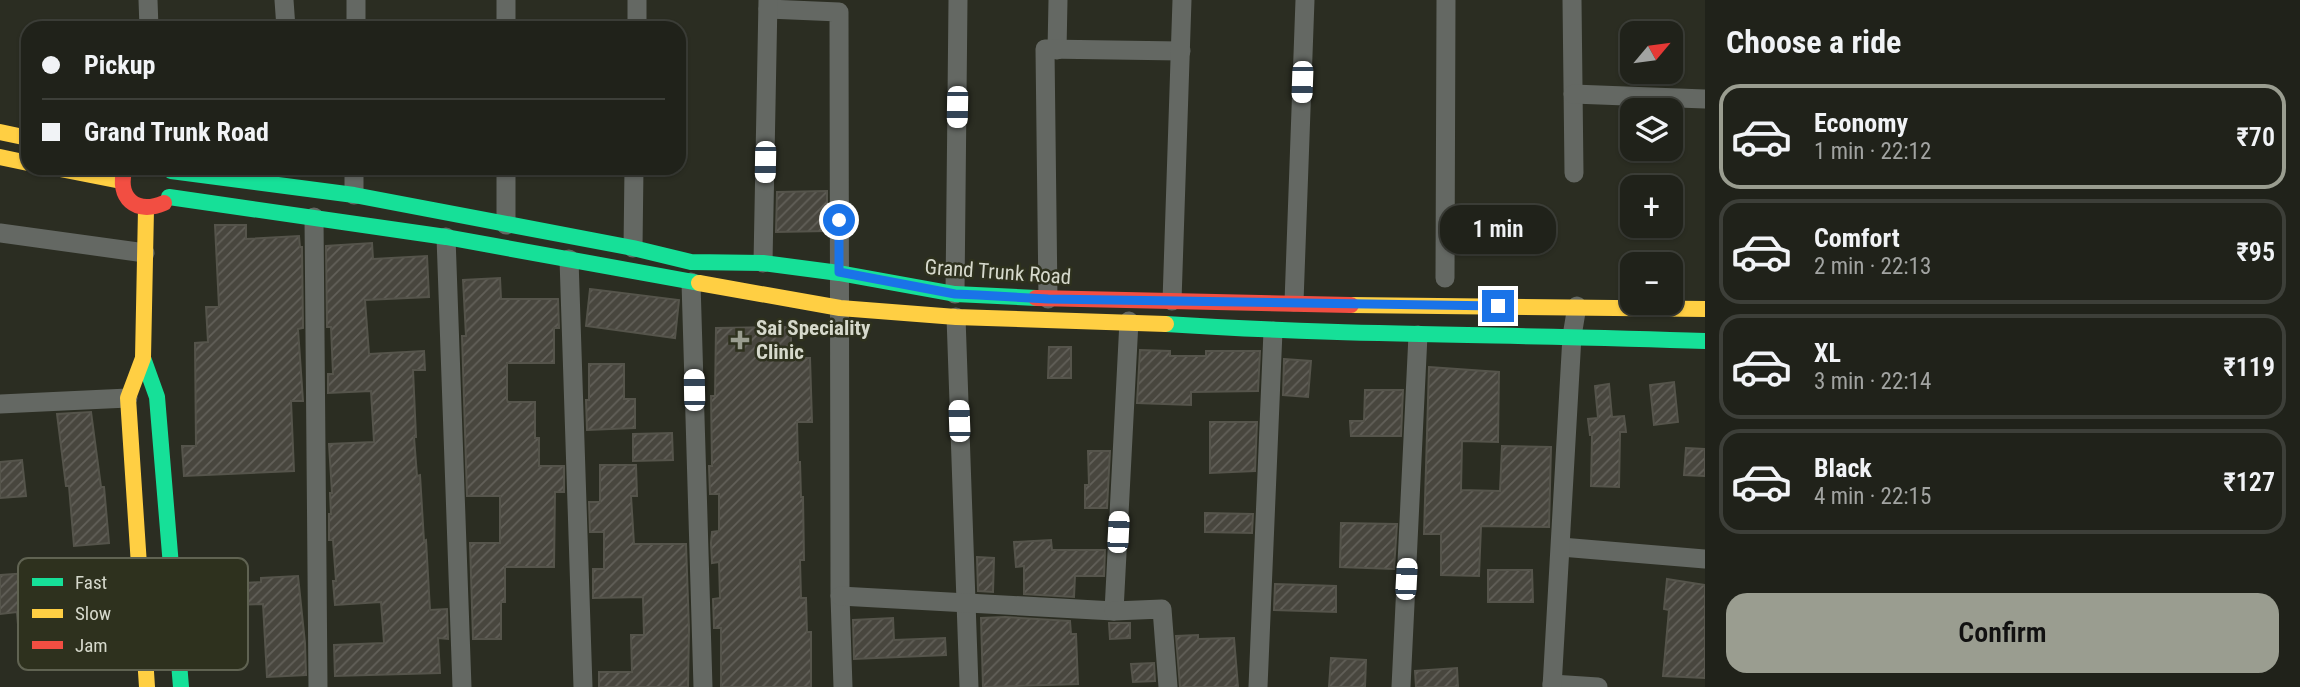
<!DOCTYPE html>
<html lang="en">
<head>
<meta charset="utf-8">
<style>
  :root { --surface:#20221a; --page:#282a23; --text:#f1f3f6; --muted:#a2a4a2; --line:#3d3f39; --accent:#9a9d90 }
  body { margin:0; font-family:"Roboto Condensed",sans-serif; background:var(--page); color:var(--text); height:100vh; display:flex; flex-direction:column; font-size:26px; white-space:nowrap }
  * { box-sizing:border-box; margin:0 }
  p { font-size:23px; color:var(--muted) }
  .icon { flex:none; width:38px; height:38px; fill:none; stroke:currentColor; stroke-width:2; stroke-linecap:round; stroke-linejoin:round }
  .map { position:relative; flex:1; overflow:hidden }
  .panel { display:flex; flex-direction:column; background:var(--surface); width:595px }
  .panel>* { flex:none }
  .guide { position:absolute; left:21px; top:21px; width:665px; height:154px; border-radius:21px; box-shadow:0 2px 5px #0004,0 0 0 2px var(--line); display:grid; align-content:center; height:154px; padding:0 21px; background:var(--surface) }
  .needle { width:46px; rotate:61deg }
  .buttons { position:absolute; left:1620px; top:21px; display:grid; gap:14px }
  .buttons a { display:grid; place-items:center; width:63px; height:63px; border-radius:14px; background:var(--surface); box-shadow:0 2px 5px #0004,0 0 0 2px var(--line); font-size:35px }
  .end { position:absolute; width:32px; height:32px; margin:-16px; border:9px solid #1a73e8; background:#fff; box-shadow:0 0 0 4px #fff }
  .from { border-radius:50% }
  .bubble { position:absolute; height:49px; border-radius:21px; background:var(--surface); box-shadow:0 2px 5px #0004,0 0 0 2px var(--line); font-size:23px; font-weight:600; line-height:49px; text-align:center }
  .car { position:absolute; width:21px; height:42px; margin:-21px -10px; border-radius:9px; box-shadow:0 0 5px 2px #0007; background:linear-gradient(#fff 24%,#345 0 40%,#fff 0 76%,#345 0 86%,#fff 0) }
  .guide b { display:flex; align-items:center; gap:24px; height:66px; font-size:26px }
  .guide b+b { border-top:2px solid var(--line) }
  .guide i { width:18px; height:18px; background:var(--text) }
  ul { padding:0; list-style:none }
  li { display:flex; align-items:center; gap:21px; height:105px; margin:0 14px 10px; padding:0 7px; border:4px solid var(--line); border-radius:21px }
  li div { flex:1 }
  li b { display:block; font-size:26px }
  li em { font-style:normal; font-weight:600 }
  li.current { border-color:var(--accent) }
  li>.icon { width:63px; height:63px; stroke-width:1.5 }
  h2 { padding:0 21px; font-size:32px; line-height:84px }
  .button { display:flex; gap:14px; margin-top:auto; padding:14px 21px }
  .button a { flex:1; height:80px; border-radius:21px; background:var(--accent); color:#111; font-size:28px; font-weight:600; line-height:80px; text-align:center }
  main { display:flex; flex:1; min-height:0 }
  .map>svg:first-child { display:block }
  .building { fill:url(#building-hatch); stroke:#55544b; stroke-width:2 }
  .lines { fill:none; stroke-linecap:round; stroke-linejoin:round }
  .street { stroke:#646863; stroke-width:19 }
  .fast { stroke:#16e098; stroke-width:16 }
  .slow { stroke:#ffcf43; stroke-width:16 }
  .jam { stroke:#f24e42; stroke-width:16 }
  .route { stroke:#1a73e8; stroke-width:9 }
  .poi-dot { fill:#9a9d90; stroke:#2e311e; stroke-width:2.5 }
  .labels { text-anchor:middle; stroke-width:5; stroke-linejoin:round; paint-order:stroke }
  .street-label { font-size:21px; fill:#d6d9cc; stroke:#2e311e }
  .poi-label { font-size:21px; font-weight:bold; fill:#d6d9cc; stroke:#2e311e; text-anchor:start }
  .key { fill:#2e311e; stroke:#606352; stroke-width:2 }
  .key-label { font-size:19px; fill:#d6d9cc }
</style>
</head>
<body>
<main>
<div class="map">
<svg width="1705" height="687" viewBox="0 0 1705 687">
  <defs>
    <pattern id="building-hatch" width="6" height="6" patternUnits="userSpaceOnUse" patternTransform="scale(1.75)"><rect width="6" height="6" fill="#48463e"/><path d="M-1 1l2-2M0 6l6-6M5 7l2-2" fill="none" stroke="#626059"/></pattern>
  </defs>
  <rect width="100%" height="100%" fill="#2b2d22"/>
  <g class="building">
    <path d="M 827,191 L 827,231 L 776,232 L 777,192 Z"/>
    <path d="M 215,225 L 246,225 L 246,239 L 299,236 L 300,247 L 302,247 L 303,328 L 298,329 L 303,401 L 291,401 L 294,471 L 184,476 L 182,446 L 196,446 L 195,343 L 208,342 L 206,307 L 219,307 Z"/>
    <path d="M 372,243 L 373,259 L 427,256 L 429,297 L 365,300 L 369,354 L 424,351 L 425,370 L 413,370 L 416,437 L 414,437 L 417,476 L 420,475 L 424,541 L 426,540 L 430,610 L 447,609 L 448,639 L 438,638 L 440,673 L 335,676 L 334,645 L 384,643 L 381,602 L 335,605 L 333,581 L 336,581 L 333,540 L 329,540 L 329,514 L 331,514 L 330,493 L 332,493 L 329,444 L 374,442 L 371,391 L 328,393 L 328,374 L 333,374 L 331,327 L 327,327 L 326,246 Z"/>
    <path d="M 500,278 L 501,299 L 558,299 L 559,328 L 554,328 L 554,363 L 507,363 L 507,400 L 508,402 L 535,402 L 535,438 L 539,438 L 539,466 L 564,466 L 564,492 L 555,492 L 554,567 L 505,567 L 505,602 L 501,602 L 501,639 L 473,639 L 470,543 L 500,543 L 500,496 L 467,496 L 462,336 L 466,336 L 463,280 Z"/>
    <path d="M 590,289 L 679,300 L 675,338 L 586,326 Z"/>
    <path d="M 791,327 L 791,358 L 810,358 L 812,422 L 797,422 L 798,462 L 800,462 L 801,497 L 803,497 L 804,560 L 800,560 L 801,598 L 806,598 L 807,632 L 811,632 L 811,687 L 721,687 L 721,628 L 714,628 L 713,599 L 720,598 L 719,562 L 712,563 L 711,543 L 712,532 L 719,531 L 719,494 L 710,494 L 709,466 L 712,466 L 711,396 L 715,396 L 716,328 Z"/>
    <path d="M 1049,347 L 1071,347 L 1071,378 L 1048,378 Z"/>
    <path d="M 1140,350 L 1170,351 L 1170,356 L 1206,356 L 1206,351 L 1260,351 L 1258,391 L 1191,392 L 1191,405 L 1137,403 Z"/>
    <path d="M 1284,359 L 1311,361 L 1308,397 L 1283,395 Z"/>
    <path d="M 589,364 L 624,364 L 624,399 L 635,399 L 635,428 L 587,430 L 586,400 L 589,400 Z"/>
    <path d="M 1429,367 L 1499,372 L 1498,442 L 1462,441 L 1461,490 L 1500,491 L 1502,446 L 1551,447 L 1549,527 L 1481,526 L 1479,576 L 1441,575 L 1441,534 L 1424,534 Z"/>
    <path d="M 1674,382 L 1678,422 L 1654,425 L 1650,385 Z"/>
    <path d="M 1609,384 L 1612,417 L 1624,416 L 1626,432 L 1620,432 L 1619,487 L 1591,486 L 1592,435 L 1590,435 L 1588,419 L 1598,418 L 1595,386 Z"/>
    <path d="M 1365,390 L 1403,390 L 1401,436 L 1351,436 L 1350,421 L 1364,421 Z"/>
    <path d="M 91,412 L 101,487 L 104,487 L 109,543 L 74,546 L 69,486 L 66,486 L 57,414 Z"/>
    <path d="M 1210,422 L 1257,422 L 1255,471 L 1210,473 Z"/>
    <path d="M 672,433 L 673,460 L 633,461 L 633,434 Z"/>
    <path d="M 1686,448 L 1705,449 L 1705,476 L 1684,475 Z"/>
    <path d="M 1088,451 L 1110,451 L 1107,508 L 1085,508 L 1085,485 L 1089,485 Z"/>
    <path d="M 22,460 L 26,496 L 0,498 L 0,462 Z"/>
    <path d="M 600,465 L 636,465 L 637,496 L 631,496 L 634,544 L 686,544 L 689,629 L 688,687 L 599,687 L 599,672 L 632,672 L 631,635 L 644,635 L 643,597 L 593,598 L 593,569 L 604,569 L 604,532 L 590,532 L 589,502 L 600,502 Z"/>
    <path d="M 1205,513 L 1253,514 L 1252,533 L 1205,532 Z"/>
    <path d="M 1341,523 L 1397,524 L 1394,569 L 1340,567 Z"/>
    <path d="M 1051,540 L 1052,550 L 1105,550 L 1104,576 L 1075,576 L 1074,597 L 1024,594 L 1024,566 L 1016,567 L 1014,542 Z"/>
    <path d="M 977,557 L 994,558 L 993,592 L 978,591 Z"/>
    <path d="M 73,570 L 74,592 L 71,593 L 75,646 L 20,650 L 17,612 L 0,614 L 0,575 Z"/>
    <path d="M 1488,570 L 1532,570 L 1533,602 L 1488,602 Z"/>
    <path d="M 298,576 L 305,643 L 306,675 L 267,677 L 263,604 L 199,606 L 198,586 L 261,582 L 261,578 Z"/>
    <path d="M 1667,579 L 1705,585 L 1705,678 L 1663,676 L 1669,610 L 1664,609 Z"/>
    <path d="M 1275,584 L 1336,586 L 1336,612 L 1274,610 Z"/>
    <path d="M 1005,617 L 1070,621 L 1071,634 L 1076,634 L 1078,684 L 983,687 L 981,618 Z"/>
    <path d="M 893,618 L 894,640 L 945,638 L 946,655 L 854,659 L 853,620 Z"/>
    <path d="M 1109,623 L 1130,623 L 1130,638 L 1110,639 Z"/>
    <path d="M 1198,635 L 1198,639 L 1234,638 L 1238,687 L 1180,687 L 1176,636 Z"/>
    <path d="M 1331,658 L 1366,660 L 1365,687 L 1329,687 Z"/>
    <path d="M 1154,663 L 1155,681 L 1133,682 L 1131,664 Z"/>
    <path d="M 1457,668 L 1458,687 L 1416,687 L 1415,671 Z"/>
  </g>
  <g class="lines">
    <g class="street">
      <path d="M 148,0 L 149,28"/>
      <path d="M 284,0 L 286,28"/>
      <path d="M 1572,0 L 1574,173"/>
      <path d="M 768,9 L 839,12 L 840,596 L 843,687"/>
      <path d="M 356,28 L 356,0"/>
      <path d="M 506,28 L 506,0"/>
      <path d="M 637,28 L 637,0"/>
      <path d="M 1057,50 L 1058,0"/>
      <path d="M 1573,94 L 1705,99"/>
      <path d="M 354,195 L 354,168"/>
      <path d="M 314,217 L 318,687"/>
      <path d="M 506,225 L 506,168"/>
      <path d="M 0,233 L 145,253"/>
      <path d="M 446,237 L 462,687"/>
      <path d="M 633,248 L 634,168"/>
      <path d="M 569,259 L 583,687"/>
      <path d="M 763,263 L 768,0"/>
      <path d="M 1445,278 L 1446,0"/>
      <path d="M 691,282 L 703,687"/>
      <path d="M 955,294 L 958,0"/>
      <path d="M 1048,299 L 1045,49 L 1181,51"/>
      <path d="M 1172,301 L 1182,0"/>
      <path d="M 1294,302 L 1305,0"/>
      <path d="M 956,317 L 969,687"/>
      <path d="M 0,404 L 128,398"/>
      <path d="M 1561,547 L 1705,559"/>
      <path d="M 840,596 L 1114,611 L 1129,321"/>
      <path d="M 1114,611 L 1162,609 L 1168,687"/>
      <path d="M 1552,684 L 1598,687"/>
      <path d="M 1258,687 L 1273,331"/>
      <path d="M 1401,687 L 1418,335"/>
      <path d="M 1552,687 L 1572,336 L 1577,306"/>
    </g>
    <g class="fast">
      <path d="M 171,171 L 354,195 L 633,248 L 691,262 L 763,263 L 839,273 L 955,294 L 1036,298"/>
      <path d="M 169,197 L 446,237 L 699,283"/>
      <path d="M 1166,324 C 1346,336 1525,334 1705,341"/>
      <path d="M 143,358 L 157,397 L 181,687"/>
    </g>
    <g class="slow">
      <path d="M 0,132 L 28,138"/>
      <path d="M 0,157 L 28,163"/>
      <path d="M 55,168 L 121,181"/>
      <path d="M 146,209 L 143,358 L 128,398 L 147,687"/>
      <path d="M 699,283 L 840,308 L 956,317 L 1166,324"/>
      <path d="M 1351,305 L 1705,309"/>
    </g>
    <g class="jam">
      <path d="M 125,168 C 116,198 136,215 164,203"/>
      <path d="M 1036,298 L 1351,305"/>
    </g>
  </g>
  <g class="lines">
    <path class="route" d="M 839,220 L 839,272 L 955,294 L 978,295 L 1048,299 L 1498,306"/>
  </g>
  <path class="poi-dot" d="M736.5 329.5h7v7h7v7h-7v7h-7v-7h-7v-7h7z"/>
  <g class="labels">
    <g class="street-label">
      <text transform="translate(998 272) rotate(4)" y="7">Grand Trunk Road</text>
    </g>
    <g class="poi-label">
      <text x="756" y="335">Sai Speciality<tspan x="756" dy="24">Clinic</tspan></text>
    </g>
  </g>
  <rect x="18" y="558" width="230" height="112" rx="10" class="key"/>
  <rect x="32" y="578" width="31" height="8" fill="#16e098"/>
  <rect x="32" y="609" width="31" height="9" fill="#ffcf43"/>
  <rect x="32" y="641" width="31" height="8" fill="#f24e42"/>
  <g class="key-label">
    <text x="75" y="589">Fast</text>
    <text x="75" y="620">Slow</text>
    <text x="75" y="652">Jam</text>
  </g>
</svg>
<div class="buttons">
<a><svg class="needle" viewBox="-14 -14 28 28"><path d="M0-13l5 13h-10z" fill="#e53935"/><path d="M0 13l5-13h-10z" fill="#a2a4a2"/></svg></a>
<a><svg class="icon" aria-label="layers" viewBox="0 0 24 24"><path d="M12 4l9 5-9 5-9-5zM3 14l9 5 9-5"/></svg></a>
<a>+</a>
<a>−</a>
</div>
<i class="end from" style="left:839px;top:220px"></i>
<i class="end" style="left:1498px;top:306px"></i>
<div class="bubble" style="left:1440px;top:205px;width:116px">1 min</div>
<i class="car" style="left:1302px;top:82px;rotate:182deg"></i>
<i class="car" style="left:957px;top:107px;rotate:181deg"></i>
<i class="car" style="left:765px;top:162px;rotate:181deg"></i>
<i class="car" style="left:694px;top:390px;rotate:359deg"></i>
<i class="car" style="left:959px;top:421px;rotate:358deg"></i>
<i class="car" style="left:1118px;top:532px;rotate:3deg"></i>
<i class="car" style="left:1406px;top:579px;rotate:3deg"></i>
<div class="guide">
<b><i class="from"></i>Pickup</b>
<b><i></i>Grand Trunk Road</b>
</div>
</div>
<section class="panel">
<h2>Choose a ride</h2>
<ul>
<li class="current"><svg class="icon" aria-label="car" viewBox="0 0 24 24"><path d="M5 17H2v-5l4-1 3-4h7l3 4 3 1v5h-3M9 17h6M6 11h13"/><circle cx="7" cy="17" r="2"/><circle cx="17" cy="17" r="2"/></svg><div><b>Economy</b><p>1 min · 22:12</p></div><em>₹70</em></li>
<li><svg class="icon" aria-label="car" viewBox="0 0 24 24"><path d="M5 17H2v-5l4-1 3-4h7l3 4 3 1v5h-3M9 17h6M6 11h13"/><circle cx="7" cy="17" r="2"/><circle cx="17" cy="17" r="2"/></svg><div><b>Comfort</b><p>2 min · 22:13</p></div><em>₹95</em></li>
<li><svg class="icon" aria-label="car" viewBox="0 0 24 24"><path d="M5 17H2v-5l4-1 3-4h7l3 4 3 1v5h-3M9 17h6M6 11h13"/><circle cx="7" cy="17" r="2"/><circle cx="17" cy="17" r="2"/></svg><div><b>XL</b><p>3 min · 22:14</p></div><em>₹119</em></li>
<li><svg class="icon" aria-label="car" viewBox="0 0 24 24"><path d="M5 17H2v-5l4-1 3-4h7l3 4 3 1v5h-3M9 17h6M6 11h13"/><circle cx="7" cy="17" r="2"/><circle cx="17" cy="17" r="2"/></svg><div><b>Black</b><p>4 min · 22:15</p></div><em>₹127</em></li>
</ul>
<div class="button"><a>Confirm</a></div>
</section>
</main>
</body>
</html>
